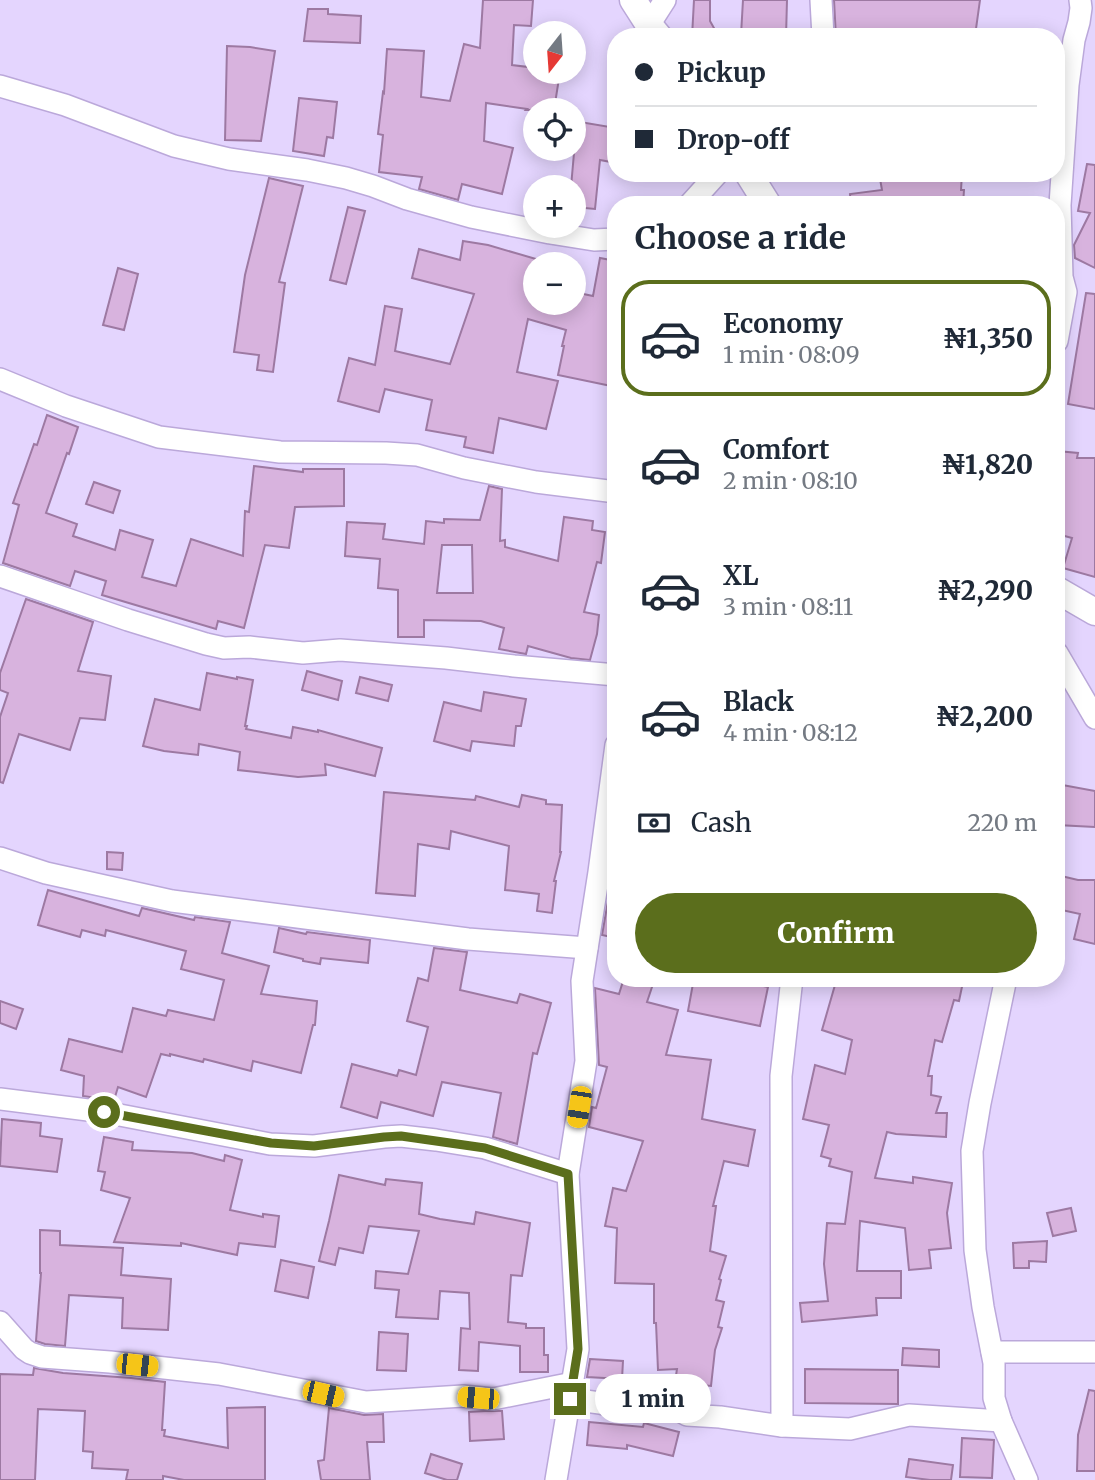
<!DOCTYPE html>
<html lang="en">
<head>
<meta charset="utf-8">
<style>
  :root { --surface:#fff; --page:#f2f2f3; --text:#1f2937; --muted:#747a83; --line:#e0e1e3; --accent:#5b6e1c }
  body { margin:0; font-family:Merriweather,serif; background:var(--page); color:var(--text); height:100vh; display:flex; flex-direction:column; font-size:26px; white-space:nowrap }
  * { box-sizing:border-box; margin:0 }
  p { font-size:23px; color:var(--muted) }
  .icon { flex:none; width:38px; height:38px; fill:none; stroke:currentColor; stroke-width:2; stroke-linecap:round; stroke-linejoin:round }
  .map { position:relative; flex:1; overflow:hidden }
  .drawer { position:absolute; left:607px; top:196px; width:458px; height:791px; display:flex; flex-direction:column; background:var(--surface); border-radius:28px; box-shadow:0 4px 18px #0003 }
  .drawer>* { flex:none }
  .guide { position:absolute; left:607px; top:28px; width:458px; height:154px; border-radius:28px; box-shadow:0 4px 18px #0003; display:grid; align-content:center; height:154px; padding:0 28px; background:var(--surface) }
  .needle { width:46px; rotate:197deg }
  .buttons { position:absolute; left:523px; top:21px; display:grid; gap:14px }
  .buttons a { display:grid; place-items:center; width:63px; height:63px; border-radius:50%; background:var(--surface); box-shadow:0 4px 18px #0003; font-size:35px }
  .end { position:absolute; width:32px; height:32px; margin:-16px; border:9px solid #5b6e1c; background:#fff; box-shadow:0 0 0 4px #fff }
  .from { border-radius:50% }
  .bubble { position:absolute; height:49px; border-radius:24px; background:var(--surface); box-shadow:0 4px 18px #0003; font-size:23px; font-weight:800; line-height:49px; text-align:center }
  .car { position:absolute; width:21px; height:42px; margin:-21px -10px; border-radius:9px; box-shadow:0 0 5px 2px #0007; background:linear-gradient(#f5c518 24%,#345 0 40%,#f5c518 0 76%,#345 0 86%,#f5c518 0) }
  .guide b { display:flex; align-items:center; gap:24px; height:66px; font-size:26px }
  .guide b+b { border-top:2px solid var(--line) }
  .guide i { width:18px; height:18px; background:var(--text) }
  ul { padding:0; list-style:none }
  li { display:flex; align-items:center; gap:21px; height:116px; margin:0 14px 10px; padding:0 14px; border:4px solid transparent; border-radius:28px }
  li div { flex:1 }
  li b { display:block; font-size:26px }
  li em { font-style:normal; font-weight:800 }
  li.active { border-color:var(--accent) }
  li>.icon { width:63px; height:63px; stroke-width:1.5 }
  h2 { padding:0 28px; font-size:32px; line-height:84px }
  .pay { display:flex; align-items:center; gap:18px; height:77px; padding:0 28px; font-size:26px }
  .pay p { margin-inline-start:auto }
  .action { display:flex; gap:14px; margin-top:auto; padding:14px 28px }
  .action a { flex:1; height:80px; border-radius:42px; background:var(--accent); color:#fff; font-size:28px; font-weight:800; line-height:80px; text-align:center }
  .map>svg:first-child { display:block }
  .building { fill:#d8b3de; stroke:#9d79a2; stroke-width:2; fill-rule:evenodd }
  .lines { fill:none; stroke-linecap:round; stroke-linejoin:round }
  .minor-casing { stroke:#bba8da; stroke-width:24 }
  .tertiary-casing { stroke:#bba8da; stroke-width:29 }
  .minor { stroke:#fff; stroke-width:21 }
  .tertiary { stroke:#fff; stroke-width:26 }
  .route { stroke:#5b6e1c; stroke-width:9 }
</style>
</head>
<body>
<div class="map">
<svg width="1095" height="1480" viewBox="0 0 1095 1480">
  <rect width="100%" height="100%" fill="#e4d5fe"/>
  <g class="building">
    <path d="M 483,0 L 533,0 L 531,26 L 514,25 L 512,65 L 536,68 L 536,72 L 560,72 L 554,110 L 526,110 L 527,109 L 486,103 L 484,141 L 513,148 L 502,194 L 462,184 L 458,200 L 419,189 L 422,177 L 379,172 L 383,135 L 378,134 L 383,92 L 384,93 L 387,49 L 424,51 L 421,97 L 450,101 L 464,44 L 480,48 Z"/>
    <path d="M 694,0 L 710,0 L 710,21 L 719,37 L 692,37 Z"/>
    <path d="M 743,0 L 787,0 L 786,37 L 741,35 Z"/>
    <path d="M 834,0 L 980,0 L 975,36 L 918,29 L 917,37 L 836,37 Z"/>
    <path d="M 308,9 L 328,9 L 328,14 L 361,16 L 360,43 L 304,41 Z"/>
    <path d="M 227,46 L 250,47 L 275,51 L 261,141 L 225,140 Z"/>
    <path d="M 299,98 L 337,102 L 333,138 L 327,137 L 324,156 L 293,151 Z"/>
    <path d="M 574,121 L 616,128 L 616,163 L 600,160 L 595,209 L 574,207 L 574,187 L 571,187 L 574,153 Z"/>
    <path d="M 1087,164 L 1095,165 L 1095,268 L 1075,258 L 1074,245 L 1090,213 L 1078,211 Z"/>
    <path d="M 879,173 L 962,173 L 961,190 L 964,190 L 963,205 L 851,205 L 850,194 L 882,190 Z"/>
    <path d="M 269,178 L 303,186 L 279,282 L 285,283 L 273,372 L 257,370 L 259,355 L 234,352 L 245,275 Z"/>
    <path d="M 348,207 L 365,211 L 346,284 L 330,280 Z"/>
    <path d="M 463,241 L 488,245 L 536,259 L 536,303 L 574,303 L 574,292 L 593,296 L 600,258 L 616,261 L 616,272 L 611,300 L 616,301 L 616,387 L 558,375 L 564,346 L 562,346 L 566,330 L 528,319 L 517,372 L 558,381 L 546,429 L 499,418 L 493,453 L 464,447 L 466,437 L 426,430 L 432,400 L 385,389 L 379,412 L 338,401 L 349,358 L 375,365 L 385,306 L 402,309 L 395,351 L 450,364 L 474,294 L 412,278 L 419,249 L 460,260 Z"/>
    <path d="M 118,268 L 138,274 L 124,330 L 103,325 Z"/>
    <path d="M 1086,293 L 1095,294 L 1095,409 L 1068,404 Z"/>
    <path d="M 47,415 L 78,427 L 69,454 L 67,453 L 46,513 L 77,524 L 73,536 L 115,550 L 120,530 L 153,540 L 142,577 L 176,586 L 191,539 L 243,556 L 245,511 L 249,512 L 254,466 L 303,472 L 303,469 L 344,469 L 344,506 L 295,507 L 289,548 L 265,545 L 244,628 L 218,621 L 216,629 L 102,595 L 106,581 L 75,571 L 70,586 L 3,563 L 19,505 L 13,503 L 34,444 L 37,445 Z"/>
    <path d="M 1057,451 L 1078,453 L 1077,458 L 1095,458 L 1095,577 L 1063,568 L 1072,538 L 1057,534 Z"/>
    <path d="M 94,482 L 120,491 L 113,513 L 86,504 Z"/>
    <path d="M 489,486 L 502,489 L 500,541 L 505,540 L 505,547 L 558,561 L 564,517 L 593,521 L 592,530 L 605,532 L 601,563 L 597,562 L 584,612 L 599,615 L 597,634 L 590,660 L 571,658 L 528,646 L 526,654 L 499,649 L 504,628 L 481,621 L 424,620 L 424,637 L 398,637 L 398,590 L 378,588 L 380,559 L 345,556 L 347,522 L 385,524 L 383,539 L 424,544 L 426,521 L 444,523 L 444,519 L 480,520 ZM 442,545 L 472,545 L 473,593 L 437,593 Z"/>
    <path d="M 26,599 L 93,622 L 78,671 L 111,676 L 105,720 L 80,718 L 70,750 L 19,734 L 3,783 L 0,782 L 0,717 L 8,693 L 0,690 L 0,673 Z"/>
    <path d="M 307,671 L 342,681 L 338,700 L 302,690 Z"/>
    <path d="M 207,673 L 237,679 L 237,677 L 253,680 L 245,726 L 247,726 L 246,729 L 291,738 L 293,727 L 318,732 L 318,730 L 382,748 L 375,776 L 325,764 L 326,775 L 298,777 L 238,770 L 240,752 L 199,744 L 198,755 L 164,751 L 143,746 L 155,699 L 200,710 Z"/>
    <path d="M 360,677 L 392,685 L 388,701 L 356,693 Z"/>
    <path d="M 484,692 L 526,699 L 521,726 L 516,726 L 514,746 L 472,741 L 470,751 L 434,741 L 444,702 L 481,711 Z"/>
    <path d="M 1057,784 L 1095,791 L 1095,827 L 1057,825 Z"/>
    <path d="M 384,792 L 475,800 L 476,796 L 519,807 L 522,795 L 546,800 L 546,804 L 562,805 L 560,852 L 561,852 L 554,881 L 556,881 L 552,913 L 537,911 L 539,894 L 505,890 L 509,846 L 451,831 L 449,849 L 418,844 L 415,896 L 376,893 Z"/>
    <path d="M 107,852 L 123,853 L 122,870 L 107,869 Z"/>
    <path d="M 1057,875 L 1078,880 L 1095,880 L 1095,944 L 1074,939 L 1080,914 L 1057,909 Z"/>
    <path d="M 48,890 L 139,916 L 142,908 L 194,920 L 195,917 L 230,922 L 222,953 L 269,966 L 261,994 L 317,1001 L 315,1025 L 313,1025 L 301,1073 L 253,1061 L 251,1071 L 204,1059 L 203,1062 L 170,1054 L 170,1056 L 161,1054 L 146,1097 L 118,1087 L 115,1097 L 104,1093 L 103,1099 L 83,1096 L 84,1076 L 61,1070 L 69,1039 L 122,1052 L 133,1008 L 166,1016 L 168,1010 L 214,1020 L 224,980 L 181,969 L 186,951 L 106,930 L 105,936 L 82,930 L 80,937 L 38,925 Z"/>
    <path d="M 608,901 L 616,903 L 616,938 L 602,935 Z"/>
    <path d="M 279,928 L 306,934 L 307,932 L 370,940 L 368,963 L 321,958 L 320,964 L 303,961 L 303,959 L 274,952 Z"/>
    <path d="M 434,948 L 467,952 L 460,990 L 517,1003 L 520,994 L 551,1003 L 537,1054 L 533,1053 L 517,1144 L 493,1137 L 501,1093 L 442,1082 L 433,1116 L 381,1102 L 377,1118 L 341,1107 L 352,1064 L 397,1076 L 399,1070 L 416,1075 L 428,1027 L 407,1021 L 418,978 L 428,981 Z"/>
    <path d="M 624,978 L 655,978 L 647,1002 L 678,1010 L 666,1055 L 711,1060 L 702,1119 L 755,1130 L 748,1166 L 724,1161 L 713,1206 L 716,1206 L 710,1251 L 726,1256 L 719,1279 L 721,1280 L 716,1300 L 724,1302 L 718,1327 L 722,1328 L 715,1350 L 711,1386 L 675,1382 L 677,1369 L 658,1370 L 656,1323 L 654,1323 L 654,1284 L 615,1283 L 617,1228 L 605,1226 L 613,1188 L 626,1191 L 643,1141 L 589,1127 L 592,1107 L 596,1108 L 607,1067 L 599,1065 L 595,988 L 619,994 Z"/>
    <path d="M 694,978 L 722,978 L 768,987 L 760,1026 L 688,1011 Z"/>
    <path d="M 837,978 L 942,978 L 963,982 L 959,1001 L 954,1000 L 942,1042 L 935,1040 L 928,1076 L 932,1076 L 931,1095 L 941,1097 L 936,1113 L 947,1113 L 946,1137 L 896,1134 L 887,1132 L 875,1178 L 913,1183 L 913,1177 L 952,1183 L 947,1213 L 951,1248 L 929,1250 L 931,1268 L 909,1270 L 905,1228 L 860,1221 L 857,1271 L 901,1271 L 901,1298 L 876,1298 L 877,1315 L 802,1322 L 800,1303 L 828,1301 L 824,1264 L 827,1223 L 845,1224 L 852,1172 L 829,1166 L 831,1159 L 821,1156 L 829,1125 L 803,1119 L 815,1065 L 845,1074 L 852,1040 L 822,1030 Z"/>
    <path d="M 0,1001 L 23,1009 L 16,1029 L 0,1023 Z"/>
    <path d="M 2,1119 L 41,1123 L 40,1136 L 62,1139 L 57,1172 L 0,1166 Z"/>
    <path d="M 104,1137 L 133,1142 L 132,1150 L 192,1153 L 224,1161 L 225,1155 L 242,1160 L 230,1210 L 263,1217 L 263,1214 L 279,1216 L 275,1247 L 239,1243 L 237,1255 L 181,1243 L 181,1246 L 114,1242 L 130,1198 L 101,1190 L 105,1172 L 98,1171 Z"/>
    <path d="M 339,1175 L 385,1185 L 386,1179 L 422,1183 L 419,1214 L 440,1219 L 474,1224 L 476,1212 L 530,1223 L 522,1276 L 511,1275 L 508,1322 L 526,1324 L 526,1328 L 544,1328 L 544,1355 L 548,1355 L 548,1372 L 520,1372 L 520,1346 L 479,1342 L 478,1371 L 459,1370 L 461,1328 L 470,1329 L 469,1293 L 440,1291 L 438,1319 L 396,1317 L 399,1290 L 375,1288 L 376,1271 L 408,1274 L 419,1231 L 369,1226 L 363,1253 L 339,1248 L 335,1265 L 319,1261 L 329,1221 Z"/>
    <path d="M 1071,1208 L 1076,1231 L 1053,1236 L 1047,1213 Z"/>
    <path d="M 40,1230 L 60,1231 L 60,1245 L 123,1248 L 121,1275 L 171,1279 L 168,1330 L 122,1328 L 123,1298 L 69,1295 L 65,1346 L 45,1344 L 36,1341 L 41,1273 L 40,1273 Z"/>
    <path d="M 1047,1241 L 1046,1262 L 1029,1261 L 1029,1268 L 1014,1268 L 1013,1243 Z"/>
    <path d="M 281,1260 L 314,1267 L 308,1298 L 275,1291 Z"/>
    <path d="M 379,1332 L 408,1334 L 406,1371 L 377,1370 Z"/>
    <path d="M 903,1348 L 939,1350 L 939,1367 L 902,1365 Z"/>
    <path d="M 590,1359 L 623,1361 L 622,1379 L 587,1377 Z"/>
    <path d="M 34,1368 L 63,1373 L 131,1378 L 165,1382 L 162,1430 L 165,1430 L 164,1436 L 228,1448 L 227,1408 L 265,1407 L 265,1480 L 184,1480 L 163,1476 L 163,1480 L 126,1480 L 128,1470 L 92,1468 L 93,1452 L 83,1451 L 85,1411 L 38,1409 L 35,1480 L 0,1480 L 0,1374 L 33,1375 Z"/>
    <path d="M 805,1369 L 898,1370 L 898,1404 L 805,1403 Z"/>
    <path d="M 1089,1390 L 1095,1391 L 1095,1471 L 1077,1471 L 1078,1435 Z"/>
    <path d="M 329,1408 L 364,1415 L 383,1414 L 384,1442 L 367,1442 L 370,1480 L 321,1480 L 318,1461 L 324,1460 Z"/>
    <path d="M 485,1411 L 502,1411 L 504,1439 L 470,1441 L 469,1412 Z"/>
    <path d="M 589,1422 L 643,1427 L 644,1423 L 679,1432 L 673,1456 L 627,1445 L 627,1449 L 587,1445 Z"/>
    <path d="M 962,1438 L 994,1440 L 992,1478 L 960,1477 Z"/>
    <path d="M 431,1454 L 462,1464 L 457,1480 L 447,1480 L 425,1473 Z"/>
    <path d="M 909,1459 L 953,1465 L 951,1480 L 930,1480 L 906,1477 Z"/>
  </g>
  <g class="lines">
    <g class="minor-casing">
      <g id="minor">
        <path d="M 821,0 L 823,37"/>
        <path d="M 649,25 L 665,0"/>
        <path d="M 0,86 L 65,105 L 174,146 L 229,159 L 307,170 L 346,178 L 373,186 L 407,199 L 471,217 L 550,233 L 594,240 L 616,239"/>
        <path d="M 689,205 L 718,173"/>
        <path d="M 1057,341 L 1066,292 L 1062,277 L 1060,205 L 1068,85 L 1074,40 L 1079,22 L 1081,8 L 1080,0"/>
        <path d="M 0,379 L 66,406 L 159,437 L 280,452 L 386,453 L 417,455 L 464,468 L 536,482 L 616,492"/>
        <path d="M 0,576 L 128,620 L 206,644 L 224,648 L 249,647 L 303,653 L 340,650 L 446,658 L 514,666 L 616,675"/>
        <path d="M 1057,653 L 1095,718"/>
        <path d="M 0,858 L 46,873 L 172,901 L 468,939 L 587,948"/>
        <path d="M 1006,978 L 980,1103 L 972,1151 L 975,1250 L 983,1307 L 994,1363 L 994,1398 L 1001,1421 L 1027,1480"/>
        <path d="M 0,1099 L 104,1112 L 270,1144 L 314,1146 L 384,1137 L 401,1136 L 436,1140 L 485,1148 L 568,1174"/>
        <path d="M 0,1322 L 24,1349 L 30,1353 L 42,1357 L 110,1362 L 219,1374 L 366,1402 L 463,1396 L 493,1399 L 573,1383"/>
        <path d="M 992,1352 L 1095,1352"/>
        <path d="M 570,1399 L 600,1403 L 621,1409 L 656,1410 L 672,1407 L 687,1415 L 720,1417 L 782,1426 L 850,1429 L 909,1415 L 1001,1421"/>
        <path d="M 782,1426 L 781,1076 L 792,978"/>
        <path d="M 556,1480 L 578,1349 L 568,1174 L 586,1061 L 582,981 L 599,872 L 616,745"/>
      </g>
    </g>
    <g class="tertiary-casing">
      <g id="tertiary">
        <path d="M 633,0 L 649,25 L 659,37"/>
        <path d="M 748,173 L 768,205"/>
        <path d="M 1057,590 L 1095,612"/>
      </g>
    </g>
    <use href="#minor" class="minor"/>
    <use href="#tertiary" class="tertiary"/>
  </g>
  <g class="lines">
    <path class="route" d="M 104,1112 L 271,1143 L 314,1146 L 384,1137 L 401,1136 L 485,1148 L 568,1174 L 578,1349 L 570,1399"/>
  </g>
</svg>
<div class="buttons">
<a><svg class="needle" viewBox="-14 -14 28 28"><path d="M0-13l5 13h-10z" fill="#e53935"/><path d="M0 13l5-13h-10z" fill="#747a83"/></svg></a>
<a><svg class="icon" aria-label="locate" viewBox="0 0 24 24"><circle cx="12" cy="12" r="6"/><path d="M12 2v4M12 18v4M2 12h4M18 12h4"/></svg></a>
<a>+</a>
<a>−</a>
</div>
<i class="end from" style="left:104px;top:1112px"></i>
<i class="end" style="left:570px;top:1399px"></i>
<div class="bubble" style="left:595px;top:1374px;width:116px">1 min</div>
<i class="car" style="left:579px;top:1107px;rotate:189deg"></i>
<i class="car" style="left:137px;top:1365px;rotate:96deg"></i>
<i class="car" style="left:323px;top:1394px;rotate:103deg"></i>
<i class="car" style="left:478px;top:1398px;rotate:275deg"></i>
<div class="guide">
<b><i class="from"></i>Pickup</b>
<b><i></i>Drop-off</b>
</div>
<section class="drawer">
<h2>Choose a ride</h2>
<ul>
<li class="active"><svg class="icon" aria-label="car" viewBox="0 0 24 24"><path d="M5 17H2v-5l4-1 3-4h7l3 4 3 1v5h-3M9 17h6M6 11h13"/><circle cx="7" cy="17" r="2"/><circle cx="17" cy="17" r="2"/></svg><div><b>Economy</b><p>1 min · 08:09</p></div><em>₦1,350</em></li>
<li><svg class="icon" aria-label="car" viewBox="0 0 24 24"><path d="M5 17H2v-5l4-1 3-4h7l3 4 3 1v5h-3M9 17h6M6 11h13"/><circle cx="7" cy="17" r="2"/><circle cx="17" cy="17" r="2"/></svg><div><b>Comfort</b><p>2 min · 08:10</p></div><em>₦1,820</em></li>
<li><svg class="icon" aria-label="car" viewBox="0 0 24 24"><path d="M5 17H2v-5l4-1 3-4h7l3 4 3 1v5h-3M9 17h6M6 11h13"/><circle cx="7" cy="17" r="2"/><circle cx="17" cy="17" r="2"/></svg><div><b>XL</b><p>3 min · 08:11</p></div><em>₦2,290</em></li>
<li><svg class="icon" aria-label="car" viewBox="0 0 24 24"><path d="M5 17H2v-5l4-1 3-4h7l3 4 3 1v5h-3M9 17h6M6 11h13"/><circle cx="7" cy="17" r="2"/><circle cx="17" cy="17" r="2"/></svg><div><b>Black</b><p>4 min · 08:12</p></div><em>₦2,200</em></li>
</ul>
<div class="pay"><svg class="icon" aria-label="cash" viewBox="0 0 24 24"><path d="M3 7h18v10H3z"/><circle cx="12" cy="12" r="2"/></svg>Cash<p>220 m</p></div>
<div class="action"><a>Confirm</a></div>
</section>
</div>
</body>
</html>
